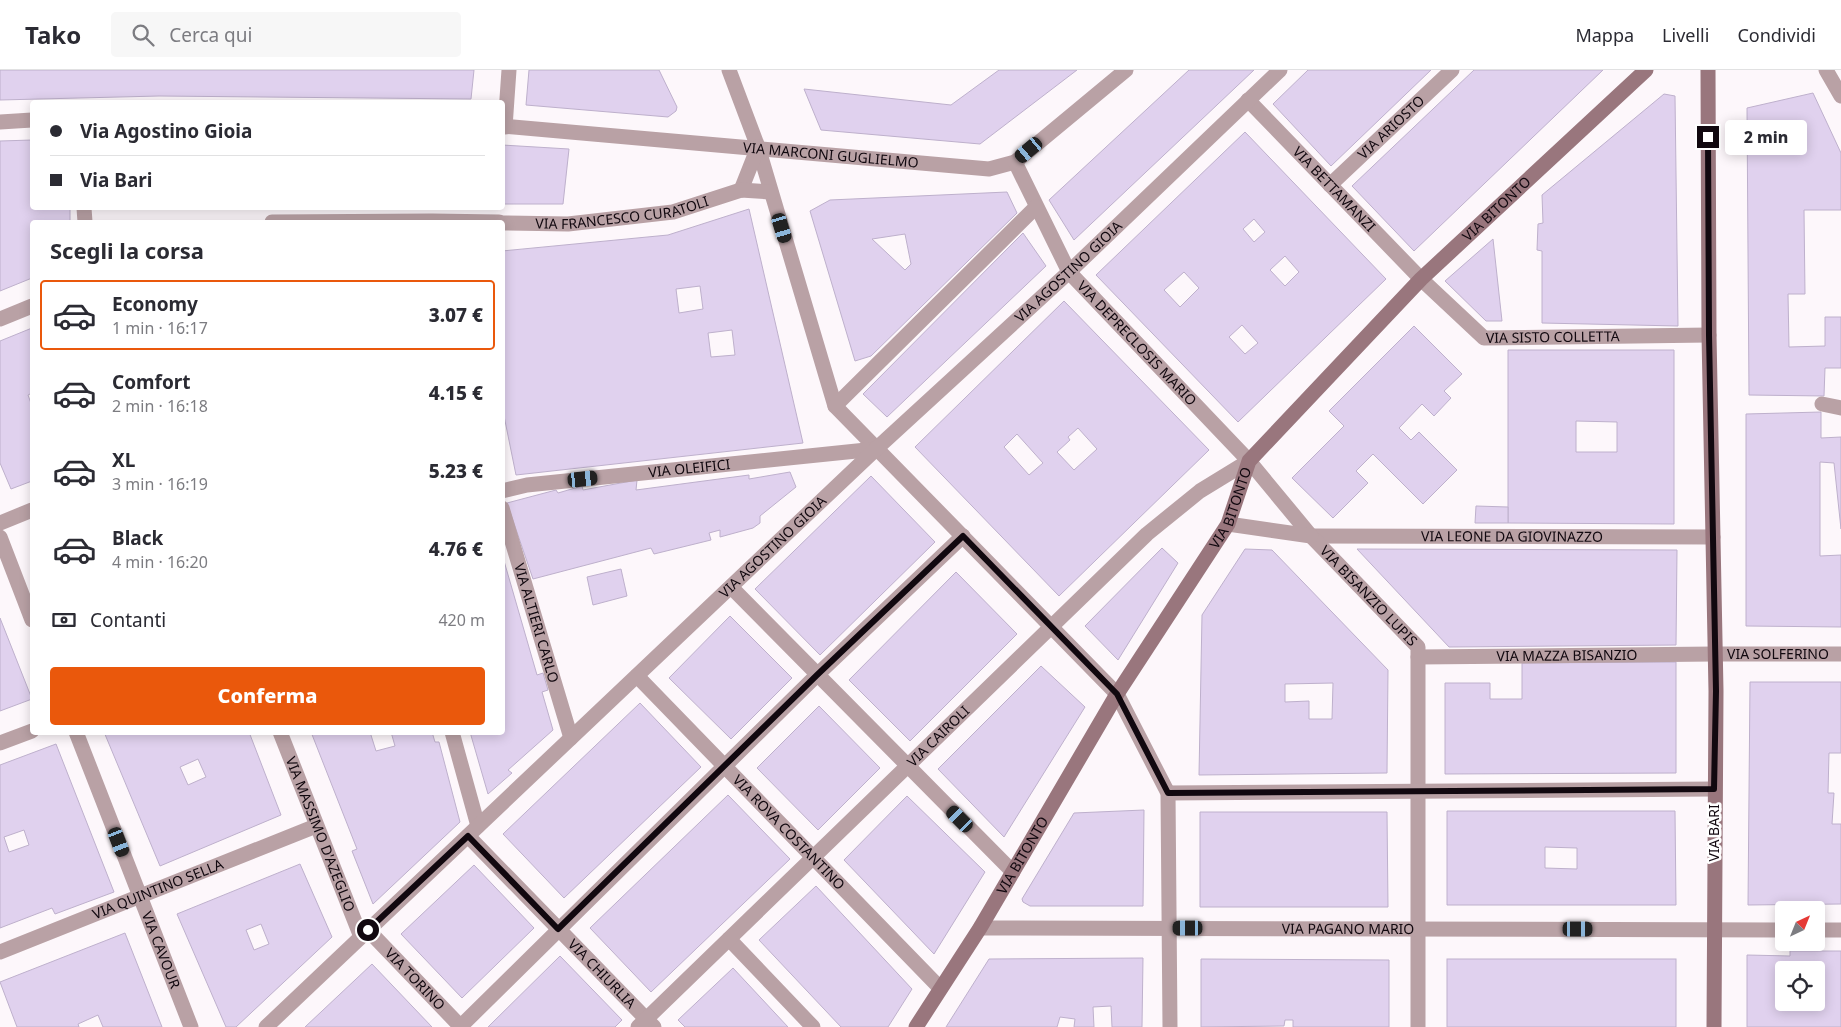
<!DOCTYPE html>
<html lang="it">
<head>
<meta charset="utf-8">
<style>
  :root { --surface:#fff; --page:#f7f7f7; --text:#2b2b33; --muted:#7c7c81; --line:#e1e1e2; --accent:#ea580c }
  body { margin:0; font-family:"Noto Sans",sans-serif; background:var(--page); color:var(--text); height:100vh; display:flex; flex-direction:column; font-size:19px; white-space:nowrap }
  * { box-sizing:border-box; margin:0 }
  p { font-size:16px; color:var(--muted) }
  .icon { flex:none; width:28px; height:28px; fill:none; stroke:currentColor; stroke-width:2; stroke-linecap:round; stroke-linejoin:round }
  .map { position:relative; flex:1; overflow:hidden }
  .sheet { position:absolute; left:30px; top:150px; width:475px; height:515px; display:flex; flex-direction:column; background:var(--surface); border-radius:5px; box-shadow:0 2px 12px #0003 }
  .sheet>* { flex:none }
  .hud { position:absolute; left:30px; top:30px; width:475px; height:110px; border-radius:5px; box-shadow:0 2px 12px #0003; display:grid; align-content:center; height:110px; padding:0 20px; background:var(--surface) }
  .needle { width:32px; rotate:43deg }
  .buttons { position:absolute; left:1775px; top:831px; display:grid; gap:10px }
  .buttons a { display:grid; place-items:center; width:50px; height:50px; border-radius:5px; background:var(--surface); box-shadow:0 2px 12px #0003; font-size:25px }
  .end { position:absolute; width:22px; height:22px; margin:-11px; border:6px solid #11080f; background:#fff; box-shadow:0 0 0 2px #fff }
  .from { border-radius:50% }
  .bubble { position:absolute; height:35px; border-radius:5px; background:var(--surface); box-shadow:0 2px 12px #0003; font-size:16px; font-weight:800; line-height:35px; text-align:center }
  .car { position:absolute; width:15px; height:30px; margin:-15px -8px; border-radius:6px; box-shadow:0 0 4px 1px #0007; background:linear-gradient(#222 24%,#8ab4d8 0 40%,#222 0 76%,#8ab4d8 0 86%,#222 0) }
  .hud b { display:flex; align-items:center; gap:18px; height:48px; font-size:19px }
  .hud b+b { border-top:1px solid var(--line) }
  .hud i { width:12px; height:12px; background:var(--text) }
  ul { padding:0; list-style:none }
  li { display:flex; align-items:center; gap:15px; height:70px; margin:0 10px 8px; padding:0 10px; border:2px solid transparent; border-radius:5px }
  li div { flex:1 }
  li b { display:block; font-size:19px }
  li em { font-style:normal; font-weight:800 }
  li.current { border-color:var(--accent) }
  li>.icon { width:45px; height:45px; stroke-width:1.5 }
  h2 { padding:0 20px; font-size:22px; line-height:60px }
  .pay { display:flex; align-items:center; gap:12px; height:55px; padding:0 20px; font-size:19px }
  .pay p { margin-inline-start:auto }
  .primary-button { display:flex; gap:10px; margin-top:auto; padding:10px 20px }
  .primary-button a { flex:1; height:58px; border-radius:5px; background:var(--accent); color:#fff; font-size:20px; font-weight:800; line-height:58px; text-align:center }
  header { display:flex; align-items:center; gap:30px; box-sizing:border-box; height:70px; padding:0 25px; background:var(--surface); border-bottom:1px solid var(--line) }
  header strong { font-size:24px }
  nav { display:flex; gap:28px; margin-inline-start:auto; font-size:18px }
  .search { width:350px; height:45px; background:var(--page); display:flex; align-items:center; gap:12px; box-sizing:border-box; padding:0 18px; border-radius:5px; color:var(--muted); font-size:19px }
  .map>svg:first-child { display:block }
  .building { fill:#e0d1ee; stroke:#beb0cc; fill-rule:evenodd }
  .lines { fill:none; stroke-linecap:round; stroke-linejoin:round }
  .pedestrian { stroke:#b9a1a5; stroke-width:15 }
  .minor { stroke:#b9a1a5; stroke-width:15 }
  .secondary { stroke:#99767d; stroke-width:15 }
  .route { stroke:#11080f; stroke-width:6 }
  .labels { text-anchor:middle; stroke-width:5; stroke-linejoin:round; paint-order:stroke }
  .street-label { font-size:14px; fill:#11080f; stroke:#fff }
</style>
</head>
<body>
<header>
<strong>Tako</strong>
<div class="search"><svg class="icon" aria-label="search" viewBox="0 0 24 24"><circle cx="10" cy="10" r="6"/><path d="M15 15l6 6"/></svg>Cerca qui</div>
<nav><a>Mappa</a><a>Livelli</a><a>Condividi</a></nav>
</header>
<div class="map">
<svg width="1841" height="957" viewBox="0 0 1841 957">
  <rect width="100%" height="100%" fill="#fdf7fb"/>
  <g class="building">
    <path d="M 0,0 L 474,0 L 471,29 L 159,26 L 0,30 Z"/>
    <path d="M 529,0 L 659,0 L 677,37 L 676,41 L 668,47 L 526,35 Z"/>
    <path d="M 999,0 L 1077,0 L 980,74 L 821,60 L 804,19 L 951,35 Z"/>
    <path d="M 1189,0 L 1254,0 L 1074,170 L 1049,130 Z"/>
    <path d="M 1308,0 L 1431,0 L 1331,96 L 1273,34 Z"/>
    <path d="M 1474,0 L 1603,0 L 1414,181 L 1352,116 Z"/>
    <path d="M 1813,23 L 1841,83 L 1841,140 L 1804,140 L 1805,224 L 1788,224 L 1789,277 L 1825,276 L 1825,247 L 1841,247 L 1841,298 L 1825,298 L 1824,326 L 1749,325 L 1747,38 Z"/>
    <path d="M 1664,24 L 1675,26 L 1678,256 L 1542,253 L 1542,181 L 1537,180 L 1538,154 L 1543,153 L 1542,125 Z"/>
    <path d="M 1245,62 L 1386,209 L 1238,352 L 1096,205 ZM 1254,149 L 1265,162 L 1254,172 L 1243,159 ZM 1285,186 L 1299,202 L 1285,216 L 1270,200 ZM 1184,202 L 1199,218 L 1180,237 L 1164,220 ZM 1242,255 L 1258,273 L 1245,284 L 1229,267 Z"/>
    <path d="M 32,70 L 32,138 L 70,138 L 70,152 L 32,152 L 32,208 L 0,221 L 0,71 Z"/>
    <path d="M 502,75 L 569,79 L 563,134 L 502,134 Z"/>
    <path d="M 1007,122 L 1017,143 L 871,286 L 855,291 L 810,141 L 830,130 ZM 905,164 L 911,194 L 905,200 L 872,169 Z"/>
    <path d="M 749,139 L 803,373 L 516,405 L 502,336 L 502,181 L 668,165 ZM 700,216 L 703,239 L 679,243 L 676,219 ZM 732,260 L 735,285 L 711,287 L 708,263 Z"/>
    <path d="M 1023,163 L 1046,196 L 887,347 L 863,324 Z"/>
    <path d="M 1493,169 L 1502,251 L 1486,251 L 1445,211 Z"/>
    <path d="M 1064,231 L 1209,380 L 1059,526 L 915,377 ZM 1078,358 L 1097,379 L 1074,400 L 1057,382 L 1070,370 L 1068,367 ZM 1017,364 L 1043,393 L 1029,405 L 1004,377 Z"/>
    <path d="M 1414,256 L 1462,304 L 1444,321 L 1451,328 L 1434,346 L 1422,334 L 1399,358 L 1411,370 L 1419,362 L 1457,400 L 1423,434 L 1373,384 L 1356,401 L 1368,413 L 1333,448 L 1292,408 L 1344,356 L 1329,341 Z"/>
    <path d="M 32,258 L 32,323 L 28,325 L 32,336 L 32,411 L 11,419 L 0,393 L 0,271 Z"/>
    <path d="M 1508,280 L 1674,280 L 1674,454 L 1508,453 ZM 1576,351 L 1617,352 L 1617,382 L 1576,382 Z"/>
    <path d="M 1821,342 L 1821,368 L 1841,367 L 1841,459 L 1834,393 L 1820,392 L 1820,486 L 1841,485 L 1841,557 L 1746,556 L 1746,344 Z"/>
    <path d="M 790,402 L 796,417 L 760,446 L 760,453 L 753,458 L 720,467 L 720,460 L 709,463 L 711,470 L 654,484 L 651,478 L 533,509 L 507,433 L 556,420 L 558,423 L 582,416 L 583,420 L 637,410 L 636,420 L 749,405 L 749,409 Z"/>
    <path d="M 871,406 L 935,472 L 820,585 L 755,519 Z"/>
    <path d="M 1476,436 L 1508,437 L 1508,453 L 1475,453 Z"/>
    <path d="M 1162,478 L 1178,493 L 1118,590 L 1085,556 Z"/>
    <path d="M 1245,479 L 1272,480 L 1388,600 L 1387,703 L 1199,705 L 1202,545 ZM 1333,613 L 1332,649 L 1309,649 L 1309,631 L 1285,632 L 1285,614 Z"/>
    <path d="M 1357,479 L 1677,480 L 1676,575 L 1449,577 Z"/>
    <path d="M 502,484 L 537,605 L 543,603 L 548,620 L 542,622 L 553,660 L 508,700 L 512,703 L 488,724 L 470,662 L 502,662 Z"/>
    <path d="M 621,499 L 627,526 L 593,535 L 587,507 Z"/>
    <path d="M 956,502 L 1017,564 L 910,671 L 849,610 Z"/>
    <path d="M 730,546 L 792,608 L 731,669 L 669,608 Z"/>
    <path d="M 0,548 L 32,629 L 0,641 Z"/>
    <path d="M 1676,592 L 1676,703 L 1445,704 L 1445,613 L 1490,613 L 1490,629 L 1522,629 L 1522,593 Z"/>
    <path d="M 1041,596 L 1085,637 L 1004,767 L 938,699 Z"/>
    <path d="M 1750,612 L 1841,612 L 1841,683 L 1829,683 L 1828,723 L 1834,723 L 1832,754 L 1841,754 L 1841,834 L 1748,835 Z"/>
    <path d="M 640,633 L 701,697 L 564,828 L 503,764 Z"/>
    <path d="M 819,636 L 880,698 L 818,760 L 757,698 Z"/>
    <path d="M 104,662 L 249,662 L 281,745 L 160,796 ZM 198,689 L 206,707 L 188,715 L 180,697 Z"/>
    <path d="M 311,662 L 370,662 L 376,681 L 395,676 L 391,662 L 432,662 L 435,672 L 439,672 L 460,752 L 373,834 L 352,781 L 357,779 Z"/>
    <path d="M 56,674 L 114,822 L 55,844 L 52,838 L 0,858 L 0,695 ZM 24,760 L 29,775 L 9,782 L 4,767 Z"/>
    <path d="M 728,725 L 790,789 L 651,922 L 590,858 Z"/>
    <path d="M 907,726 L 985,802 L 934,884 L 844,790 Z"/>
    <path d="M 1144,740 L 1143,836 L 1030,836 L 1023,832 L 1022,829 L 1074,743 Z"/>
    <path d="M 1447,741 L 1675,741 L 1676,835 L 1447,835 ZM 1545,777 L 1577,778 L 1577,799 L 1545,798 Z"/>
    <path d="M 1200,742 L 1387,742 L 1388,837 L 1200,837 Z"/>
    <path d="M 300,794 L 332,867 L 236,957 L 226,957 L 177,844 ZM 261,854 L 269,874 L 254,880 L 246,860 Z"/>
    <path d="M 474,795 L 534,858 L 462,928 L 401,864 Z"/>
    <path d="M 816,816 L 912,919 L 888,957 L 841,957 L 759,870 Z"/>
    <path d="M 125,863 L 162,957 L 103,957 L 98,945 L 78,954 L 79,957 L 17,957 L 0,912 Z"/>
    <path d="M 1790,881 L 1841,881 L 1841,957 L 1747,957 L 1747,885 L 1790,886 ZM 1784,900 L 1816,900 L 1816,932 L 1784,932 Z"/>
    <path d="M 560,886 L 622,950 L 615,957 L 488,957 Z"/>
    <path d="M 1143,888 L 1142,957 L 1112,957 L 1111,936 L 1093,937 L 1094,957 L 1074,957 L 1075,949 L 1060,947 L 1057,957 L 946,957 L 989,889 Z"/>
    <path d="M 1201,889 L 1389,890 L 1389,957 L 1293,957 L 1293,950 L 1285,950 L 1284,956 L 1201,957 Z"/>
    <rect x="1447" y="889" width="229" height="68"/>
    <path d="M 372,894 L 432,957 L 305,957 Z"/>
    <path d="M 733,898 L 788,957 L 685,957 L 678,950 Z"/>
  </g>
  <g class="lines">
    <g class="pedestrian">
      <path id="s1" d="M 1311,466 L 1713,467"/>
      <path id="s2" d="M 1418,587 L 1714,584"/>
    </g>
    <g class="minor">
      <path d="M 729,0 L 758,77 L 835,336 L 1117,624 L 1168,723 L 1170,957"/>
      <path d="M 1826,0 L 1841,26"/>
      <path id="s3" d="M 1248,30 L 1421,209 L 1484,268 L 1709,265"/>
      <path d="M 0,52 L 32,50"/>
      <path id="s4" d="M 502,56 L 989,99 L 1015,92 L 1126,0"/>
      <path d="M 505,57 L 509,0"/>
      <path id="s5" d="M 1015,92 L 1069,202 L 1249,391 L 1311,466 L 1418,577 L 1418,957"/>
      <path id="s6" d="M 1330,115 L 1452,0"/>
      <path d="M 741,120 L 758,77"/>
      <path d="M 84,138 L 85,152"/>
      <path d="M 272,152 L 432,151 L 499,152"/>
      <path id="s7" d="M 502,153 L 568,154 L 673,142 L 741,120 L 771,122"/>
      <path d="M 0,249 L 32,236"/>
      <path d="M 1822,334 L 1841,338"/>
      <path d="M 835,336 L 1036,137"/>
      <path id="s8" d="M 502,421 L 527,415 L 876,379"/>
      <path id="s9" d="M 502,438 L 571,668"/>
      <path d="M 0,453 L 32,440"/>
      <path d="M 1228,454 L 1311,466"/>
      <path d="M 0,467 L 32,550"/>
      <path d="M 731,517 L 1013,802"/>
      <path id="s10" d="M 1714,584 L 1841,584"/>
      <path id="s11" d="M 637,606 L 940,918"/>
      <path id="s12" d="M 76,662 L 191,957"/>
      <path id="s13" d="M 280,662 L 361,867"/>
      <path d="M 452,662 L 478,756"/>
      <path d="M 0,673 L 32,661"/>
      <path d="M 1168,723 L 1714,719"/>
      <path id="s14" d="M 468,766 L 654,957"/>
      <path id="s15" d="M 980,858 L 1784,860"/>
      <path id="s16" d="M 368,860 L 461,957"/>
      <path d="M 1816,860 L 1841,860"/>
      <path d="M 729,869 L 813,957"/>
      <path id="s17" d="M 0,882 L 316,756"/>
      <path d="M 461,956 L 817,605 L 963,466"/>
      <path id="s18" d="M 266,957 L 876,379 L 1069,202 L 1280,0"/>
      <path id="s19" d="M 638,957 L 1147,464 L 1200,421 L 1249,391"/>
    </g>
    <g class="secondary">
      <path d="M 1708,0 L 1709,265 L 1716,621 L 1714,957"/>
      <path id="s20" d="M 916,957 L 980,858 L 1117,624 L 1228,454 L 1249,391 L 1421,209 L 1646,0"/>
    </g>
  </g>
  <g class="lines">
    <path class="route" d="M 368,860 L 468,766 L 558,859 L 817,605 L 963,466 L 1117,624 L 1168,723 L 1714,719 L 1716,621 L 1709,265 L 1708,67"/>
  </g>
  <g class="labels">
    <g class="street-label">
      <text dy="5" stroke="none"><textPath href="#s6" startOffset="84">VIA ARIOSTO</textPath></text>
      <text dy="5" stroke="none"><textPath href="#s4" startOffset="330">VIA MARCONI GUGLIELMO</textPath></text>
      <text dy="5" stroke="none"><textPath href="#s3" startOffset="124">VIA BETTAMANZI</textPath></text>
      <text dy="5" stroke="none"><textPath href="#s20" startOffset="1012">VIA BITONTO</textPath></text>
      <text dy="5" stroke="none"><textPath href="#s7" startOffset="121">VIA FRANCESCO CURATOLI</textPath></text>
      <text dy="5" stroke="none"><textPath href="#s18" startOffset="1102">VIA AGOSTINO GIOIA</textPath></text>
      <text dy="5" stroke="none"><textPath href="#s3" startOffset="404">VIA SISTO COLLETTA</textPath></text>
      <text dy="5" stroke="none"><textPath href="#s5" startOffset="221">VIA DEPRECLOSIS MARIO</textPath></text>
      <text dy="5" stroke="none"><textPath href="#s8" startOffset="189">VIA OLEIFICI</textPath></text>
      <text dy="5" stroke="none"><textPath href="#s20" startOffset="608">VIA BITONTO</textPath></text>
      <text dy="5" stroke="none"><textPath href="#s1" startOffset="201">VIA LEONE DA GIOVINAZZO</textPath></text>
      <text dy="5" stroke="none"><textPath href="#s18" startOffset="698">VIA AGOSTINO GIOIA</textPath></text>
      <text dy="5" stroke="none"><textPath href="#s5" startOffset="564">VIA BISANZIO LUPIS</textPath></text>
      <text dy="5" stroke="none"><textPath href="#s9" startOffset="120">VIA ALTIERI CARLO</textPath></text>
      <text dy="5" stroke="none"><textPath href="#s10" startOffset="64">VIA SOLFERINO</textPath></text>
      <text dy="5" stroke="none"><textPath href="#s2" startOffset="149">VIA MAZZA BISANZIO</textPath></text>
      <text dy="5" stroke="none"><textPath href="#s19" startOffset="418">VIA CAIROLI</textPath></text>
      <text dy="5" stroke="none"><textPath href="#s11" startOffset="218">VIA ROVA COSTANTINO</textPath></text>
      <text transform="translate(1714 763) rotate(-90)" y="5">VIA BARI</text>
      <text dy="5" stroke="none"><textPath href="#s13" startOffset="110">VIA MASSIMO D'AZEGLIO</textPath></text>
      <text dy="5" stroke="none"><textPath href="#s20" startOffset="202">VIA BITONTO</textPath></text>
      <text dy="5" stroke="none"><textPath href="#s17" startOffset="170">VIA QUINTINO SELLA</textPath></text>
      <text dy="5" stroke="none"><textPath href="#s15" startOffset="368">VIA PAGANO MARIO</textPath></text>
      <text dy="5" stroke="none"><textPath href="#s12" startOffset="234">VIA CAVOUR</textPath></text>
      <text dy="5" stroke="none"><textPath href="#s14" startOffset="192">VIA CHIURLIA</textPath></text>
      <text dy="5" stroke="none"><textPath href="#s16" startOffset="68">VIA TORINO</textPath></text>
    </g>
  </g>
</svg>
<div class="buttons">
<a><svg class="needle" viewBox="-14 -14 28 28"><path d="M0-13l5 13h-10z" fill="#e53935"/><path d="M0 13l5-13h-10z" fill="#7c7c81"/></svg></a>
<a><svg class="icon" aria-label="locate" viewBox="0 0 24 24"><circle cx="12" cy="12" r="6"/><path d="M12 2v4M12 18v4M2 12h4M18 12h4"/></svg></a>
</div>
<i class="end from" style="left:368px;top:860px"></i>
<i class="end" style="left:1708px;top:67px"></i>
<div class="bubble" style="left:1725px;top:50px;width:82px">2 min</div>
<i class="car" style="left:1029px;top:80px;rotate:230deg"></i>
<i class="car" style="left:782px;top:158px;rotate:163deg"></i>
<i class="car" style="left:583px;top:409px;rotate:84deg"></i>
<i class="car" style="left:960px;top:749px;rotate:315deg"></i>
<i class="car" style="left:119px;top:772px;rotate:159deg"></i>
<i class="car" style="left:1188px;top:858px;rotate:270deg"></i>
<i class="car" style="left:1578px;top:859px;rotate:90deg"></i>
<div class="hud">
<b><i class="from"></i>Via Agostino Gioia</b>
<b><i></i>Via Bari</b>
</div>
<section class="sheet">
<h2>Scegli la corsa</h2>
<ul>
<li class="current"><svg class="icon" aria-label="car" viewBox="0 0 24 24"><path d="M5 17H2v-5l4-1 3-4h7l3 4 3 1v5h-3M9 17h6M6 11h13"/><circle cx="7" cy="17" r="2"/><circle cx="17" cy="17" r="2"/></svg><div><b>Economy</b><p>1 min · 16:17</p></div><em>3.07 €</em></li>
<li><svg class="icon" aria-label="car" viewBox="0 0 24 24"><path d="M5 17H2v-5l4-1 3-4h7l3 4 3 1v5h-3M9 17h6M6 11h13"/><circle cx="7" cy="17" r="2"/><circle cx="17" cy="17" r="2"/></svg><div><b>Comfort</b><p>2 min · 16:18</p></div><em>4.15 €</em></li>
<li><svg class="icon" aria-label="car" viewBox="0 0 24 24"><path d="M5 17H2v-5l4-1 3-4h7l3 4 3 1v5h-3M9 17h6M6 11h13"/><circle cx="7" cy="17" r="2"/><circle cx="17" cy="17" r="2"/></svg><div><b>XL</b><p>3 min · 16:19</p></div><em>5.23 €</em></li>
<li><svg class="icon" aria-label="car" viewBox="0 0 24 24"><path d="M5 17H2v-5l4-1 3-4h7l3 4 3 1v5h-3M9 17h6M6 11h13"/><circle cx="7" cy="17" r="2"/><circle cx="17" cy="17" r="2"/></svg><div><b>Black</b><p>4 min · 16:20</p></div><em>4.76 €</em></li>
</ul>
<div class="pay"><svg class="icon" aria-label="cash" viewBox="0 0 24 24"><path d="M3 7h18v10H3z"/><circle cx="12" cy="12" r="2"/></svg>Contanti<p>420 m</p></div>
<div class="primary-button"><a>Conferma</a></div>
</section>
</div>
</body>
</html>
